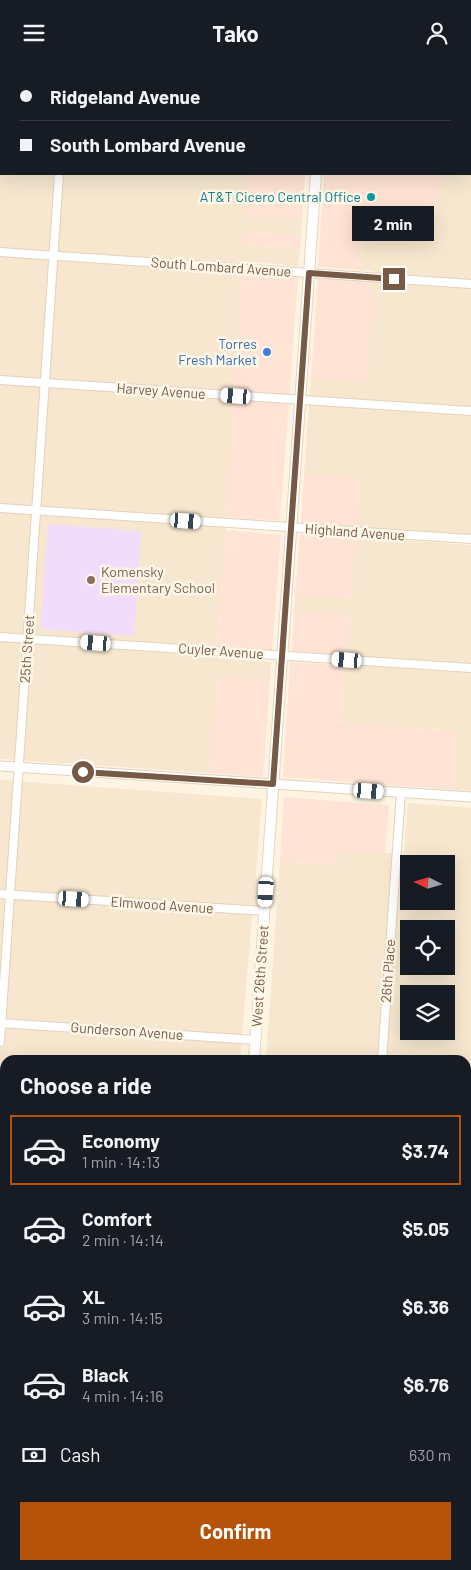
<!DOCTYPE html>
<html lang="en">
<head>
<meta charset="utf-8">
<style>
  :root { --surface:#171b24; --page:#20242c; --text:#f1f3f6; --muted:#9ea1a6; --line:#363941; --accent:#b45309 }
  body { margin:0; font-family:Barlow,sans-serif; background:var(--page); color:var(--text); height:100vh; display:flex; flex-direction:column; font-size:19px; white-space:nowrap }
  * { box-sizing:border-box; margin:0 }
  p { font-size:16px; color:var(--muted) }
  .icon { flex:none; width:28px; height:28px; fill:none; stroke:currentColor; stroke-width:2; stroke-linecap:round; stroke-linejoin:round }
  .map { position:relative; flex:1; overflow:hidden }
  .sheet { position:absolute; left:0px; top:990px; width:471px; height:515px; display:flex; flex-direction:column; background:var(--surface); border-radius:15px 15px 0 0; box-shadow:0 5px 20px #0002 }
  .sheet>* { flex:none }
  .guide { position:absolute; left:0px; top:0px; width:471px; height:110px; box-shadow:0 5px 20px #0002; display:grid; align-content:center; height:110px; padding:0 20px; background:var(--surface) }
  .needle { width:32px; rotate:275deg }
  .tools { position:absolute; left:400px; top:790px; display:grid; gap:10px }
  .tools a { display:grid; place-items:center; width:55px; height:55px; border-radius:0px; background:var(--surface); box-shadow:0 5px 20px #0002; font-size:25px }
  .end { position:absolute; width:22px; height:22px; margin:-11px; border:6px solid #775a45; background:#fff; box-shadow:0 0 0 2px #fff }
  .from { border-radius:50% }
  .bubble { position:absolute; height:35px; border-radius:0px; background:var(--surface); box-shadow:0 5px 20px #0002; font-size:16px; font-weight:700; line-height:35px; text-align:center }
  .car { position:absolute; width:15px; height:30px; margin:-15px -8px; border-radius:6px; box-shadow:0 0 4px 1px #0007; background:linear-gradient(#fff 24%,#345 0 40%,#fff 0 76%,#345 0 86%,#fff 0) }
  .guide b { display:flex; align-items:center; gap:18px; height:48px; font-size:19px }
  .guide b+b { border-top:1px solid var(--line) }
  .guide i { width:12px; height:12px; background:var(--text) }
  ul { padding:0; list-style:none }
  li { display:flex; align-items:center; gap:15px; height:70px; margin:0 10px 8px; padding:0 10px; border:2px solid transparent; border-radius:0px }
  li div { flex:1 }
  li b { display:block; font-size:19px }
  li em { font-style:normal; font-weight:700 }
  li.selected { border-color:var(--accent) }
  li>.icon { width:45px; height:45px; stroke-width:1.5 }
  h2 { padding:0 20px; font-size:22px; line-height:60px }
  .pay { display:flex; align-items:center; gap:12px; height:55px; padding:0 20px; font-size:19px }
  .pay p { margin-inline-start:auto }
  .action { display:flex; gap:10px; margin-top:auto; padding:10px 20px }
  .action a { flex:1; height:58px; border-radius:0px; background:var(--accent); color:#fff; font-size:20px; font-weight:700; line-height:58px; text-align:center }
  header { display:flex; justify-content:space-between; align-items:center; height:65px; padding:0 20px; background:var(--surface); font-size:22px; font-weight:700 }
  .map>svg:first-child { display:block }
  .residential { fill:#f6e7ce; fill-rule:evenodd }
  .commercial { fill:#ffe3d4 }
  .education { fill:#f1ddfa }
  .lines { fill:none; stroke-linecap:round; stroke-linejoin:round }
  .minor-casing { stroke:#e3d1bc; stroke-width:10 }
  .tertiary-casing { stroke:#e3d1bc; stroke-width:11 }
  .secondary-casing { stroke:#ebd4bb; stroke-width:12 }
  .minor { stroke:#fff; stroke-width:8 }
  .tertiary { stroke:#fff; stroke-width:9 }
  .secondary { stroke:#fff; stroke-width:10 }
  .route { stroke:#775a45; stroke-width:6 }
  .culture-dot { fill:#0f9aa8; stroke:#fff8e9; stroke-width:2 }
  .shop-dot { fill:#3f7fe0; stroke:#fff8e9; stroke-width:2 }
  .education-dot { fill:#8d6e63; stroke:#fff8e9; stroke-width:2 }
  .labels { text-anchor:middle; stroke-width:5; stroke-linejoin:round; paint-order:stroke }
  .culture-label { font-size:14px; fill:#0d838f; stroke:#fff8e9; text-anchor:end }
  .street-label { font-size:14px; fill:#775a45; stroke:#fff8e9 }
  .shop-label { font-size:14px; fill:#366cbe; stroke:#fff8e9; text-anchor:end }
  .education-label { font-size:14px; fill:#785e54; stroke:#fff8e9; text-anchor:start }
</style>
</head>
<body>
<header><svg class="icon" aria-label="menu" viewBox="0 0 24 24"><path d="M4 6h16M4 12h16M4 18h16"/></svg>Tako<svg class="icon" aria-label="person" viewBox="0 0 24 24"><circle cx="12" cy="8" r="4"/><path d="M4 21q1-7 8-7t8 7"/></svg></header>
<div class="map">
<svg width="471" height="1505" viewBox="0 0 471 1505">
  <rect width="100%" height="100%" fill="#fef4e1"/>
  <g class="residential">
    <path d="M 0,0 L 255,0 L 1,1 L 1,109 L 248,109 L 245,151 L 302,153 L 301,171 L 244,167 L 243,180 L 300,184 L 298,201 L 242,196 L 217,593 L 271,597 L 270,615 L 216,612 L 210,708 L 0,694 Z"/>
    <path d="M 388,0 L 471,0 L 471,470 L 356,463 L 360,414 L 304,410 L 311,314 L 367,317 L 374,206 L 360,205 L 365,145 L 436,150 L 439,109 L 470,109 L 470,1 L 388,1 Z"/>
    <path d="M 356,472 L 471,480 L 471,726 L 455,725 L 458,667 L 342,659 L 350,550 L 294,547 L 295,528 L 351,533 Z"/>
    <path d="M 0,715 L 262,734 L 240,995 L 5,995 L 5,1201 L 0,1201 Z"/>
    <path d="M 408,738 L 471,743 L 471,1234 L 466,1233 L 466,995 L 266,995 L 280,796 L 336,800 L 338,785 L 404,789 ZM 409,799 L 446,799 L 446,836 L 409,836 ZM 409,864 L 446,864 L 446,901 L 409,901 ZM 409,929 L 446,929 L 446,966 L 409,966 Z"/>
    <path d="M 0,1214 L 5,1214 L 5,1500 L 154,1500 L 154,1505 L 0,1505 Z"/>
    <path d="M 466,1260 L 471,1260 L 471,1505 L 283,1505 L 283,1500 L 466,1500 Z"/>
  </g>
  <g class="commercial">
    <path d="M 248,109 L 305,109 L 302,153 L 245,151 Z"/>
    <path d="M 324,109 L 439,109 L 436,150 L 365,145 L 360,205 L 318,202 Z"/>
    <path d="M 244,167 L 301,171 L 300,184 L 243,180 Z"/>
    <path d="M 241,209 L 298,213 L 280,456 L 226,452 Z"/>
    <path d="M 318,213 L 374,216 L 367,318 L 311,314 Z"/>
    <path d="M 304,410 L 360,414 L 356,463 L 301,459 Z"/>
    <path d="M 225,465 L 281,470 L 272,585 L 218,581 Z"/>
    <path d="M 300,469 L 356,472 L 352,533 L 295,528 Z"/>
    <path d="M 294,547 L 350,550 L 347,590 L 292,586 Z"/>
    <path d="M 290,597 L 347,601 L 343,659 L 458,667 L 455,725 L 283,712 Z"/>
    <path d="M 216,612 L 270,615 L 263,712 L 210,708 Z"/>
    <path d="M 284,732 L 389,740 L 385,788 L 338,785 L 337,800 L 280,796 Z"/>
    <rect x="154" y="1500" width="63" height="5"/>
  </g>
  <path class="education" d="M 48,459 L 141,466 L 134,571 L 40,564 Z"/>
  <g class="lines">
    <g class="minor-casing">
      <g id="minor">
        <path d="M 66,1 L 66,0"/>
        <path d="M 0,56 L 1,56"/>
        <path d="M 470,87 L 471,87"/>
        <path d="M 0,187 L 471,219"/>
        <path d="M 0,315 L 471,346"/>
        <path d="M 0,443 L 471,474"/>
        <path d="M 0,572 L 471,603"/>
        <path d="M 0,829 L 264,846"/>
        <path d="M 0,958 L 255,975"/>
        <path d="M 0,977 L 59,109"/>
        <path d="M 382,995 L 401,728"/>
        <path d="M 0,1086 L 5,1086"/>
        <path d="M 0,1214 L 5,1214"/>
        <path d="M 466,1245 L 471,1245"/>
        <path d="M 0,1343 L 5,1343"/>
        <path d="M 466,1374 L 471,1374"/>
        <path d="M 0,1470 L 5,1471"/>
        <path d="M 451,1500 L 471,1501"/>
      </g>
    </g>
    <g class="tertiary-casing">
      <path id="tertiary" d="M 0,701 L 471,732"/>
    </g>
    <g class="secondary-casing">
      <g id="secondary">
        <path d="M 323,1 L 323,0"/>
        <path d="M 254,995 L 316,109"/>
        <path d="M 218,1505 L 219,1500"/>
      </g>
    </g>
    <use href="#minor" class="minor"/>
    <use href="#tertiary" class="tertiary"/>
    <use href="#secondary" class="secondary"/>
  </g>
  <g class="lines">
    <path class="route" d="M 83,707 L 273,719 L 309,208 L 394,214"/>
  </g>
  <circle class="culture-dot" cx="371" cy="132" r="5"/>
  <circle class="shop-dot" cx="267" cy="287" r="5"/>
  <circle class="education-dot" cx="91" cy="515" r="5"/>
  <g class="labels">
    <g class="culture-label">
      <text x="361" y="137">AT&amp;T Cicero Central Office</text>
    </g>
    <g class="street-label">
      <text transform="translate(221 202) rotate(4)" y="5">South Lombard Avenue</text>
      <text transform="translate(161 326) rotate(4)" y="5">Harvey Avenue</text>
      <text transform="translate(355 467) rotate(4)" y="5">Highland Avenue</text>
      <text transform="translate(27 584) rotate(-86)" y="5">25th Street</text>
      <text transform="translate(221 586) rotate(4)" y="5">Cuyler Avenue</text>
      <text transform="translate(162 840) rotate(4)" y="5">Elmwood Avenue</text>
      <text transform="translate(388 906) rotate(-86)" y="5">26th Place</text>
      <text transform="translate(260 911) rotate(-86)" y="5">West 26th Street</text>
      <text transform="translate(127 966) rotate(4)" y="5">Gunderson Avenue</text>
    </g>
    <g class="shop-label">
      <text x="257" y="284">Torres<tspan x="257" dy="16">Fresh Market</tspan></text>
    </g>
    <g class="education-label">
      <text x="101" y="512">Komensky<tspan x="101" dy="16">Elementary School</tspan></text>
    </g>
  </g>
</svg>
<div class="tools">
<a><svg class="needle" viewBox="-14 -14 28 28"><path d="M0-13l5 13h-10z" fill="#e53935"/><path d="M0 13l5-13h-10z" fill="#9ea1a6"/></svg></a>
<a><svg class="icon" aria-label="locate" viewBox="0 0 24 24"><circle cx="12" cy="12" r="6"/><path d="M12 2v4M12 18v4M2 12h4M18 12h4"/></svg></a>
<a><svg class="icon" aria-label="layers" viewBox="0 0 24 24"><path d="M12 4l9 5-9 5-9-5zM3 14l9 5 9-5"/></svg></a>
</div>
<i class="end from" style="left:83px;top:707px"></i>
<i class="end" style="left:394px;top:214px"></i>
<div class="bubble" style="left:352px;top:141px;width:82px">2 min</div>
<i class="car" style="left:236px;top:331px;rotate:274deg"></i>
<i class="car" style="left:186px;top:456px;rotate:94deg"></i>
<i class="car" style="left:96px;top:578px;rotate:274deg"></i>
<i class="car" style="left:347px;top:595px;rotate:274deg"></i>
<i class="car" style="left:369px;top:726px;rotate:94deg"></i>
<i class="car" style="left:266px;top:827px;rotate:184deg"></i>
<i class="car" style="left:74px;top:834px;rotate:94deg"></i>
<div class="guide">
<b><i class="from"></i>Ridgeland Avenue</b>
<b><i></i>South Lombard Avenue</b>
</div>
<section class="sheet">
<h2>Choose a ride</h2>
<ul>
<li class="selected"><svg class="icon" aria-label="car" viewBox="0 0 24 24"><path d="M5 17H2v-5l4-1 3-4h7l3 4 3 1v5h-3M9 17h6M6 11h13"/><circle cx="7" cy="17" r="2"/><circle cx="17" cy="17" r="2"/></svg><div><b>Economy</b><p>1 min · 14:13</p></div><em>$3.74</em></li>
<li><svg class="icon" aria-label="car" viewBox="0 0 24 24"><path d="M5 17H2v-5l4-1 3-4h7l3 4 3 1v5h-3M9 17h6M6 11h13"/><circle cx="7" cy="17" r="2"/><circle cx="17" cy="17" r="2"/></svg><div><b>Comfort</b><p>2 min · 14:14</p></div><em>$5.05</em></li>
<li><svg class="icon" aria-label="car" viewBox="0 0 24 24"><path d="M5 17H2v-5l4-1 3-4h7l3 4 3 1v5h-3M9 17h6M6 11h13"/><circle cx="7" cy="17" r="2"/><circle cx="17" cy="17" r="2"/></svg><div><b>XL</b><p>3 min · 14:15</p></div><em>$6.36</em></li>
<li><svg class="icon" aria-label="car" viewBox="0 0 24 24"><path d="M5 17H2v-5l4-1 3-4h7l3 4 3 1v5h-3M9 17h6M6 11h13"/><circle cx="7" cy="17" r="2"/><circle cx="17" cy="17" r="2"/></svg><div><b>Black</b><p>4 min · 14:16</p></div><em>$6.76</em></li>
</ul>
<div class="pay"><svg class="icon" aria-label="cash" viewBox="0 0 24 24"><path d="M3 7h18v10H3z"/><circle cx="12" cy="12" r="2"/></svg>Cash<p>630 m</p></div>
<div class="action"><a>Confirm</a></div>
</section>
</div>
</body>
</html>
